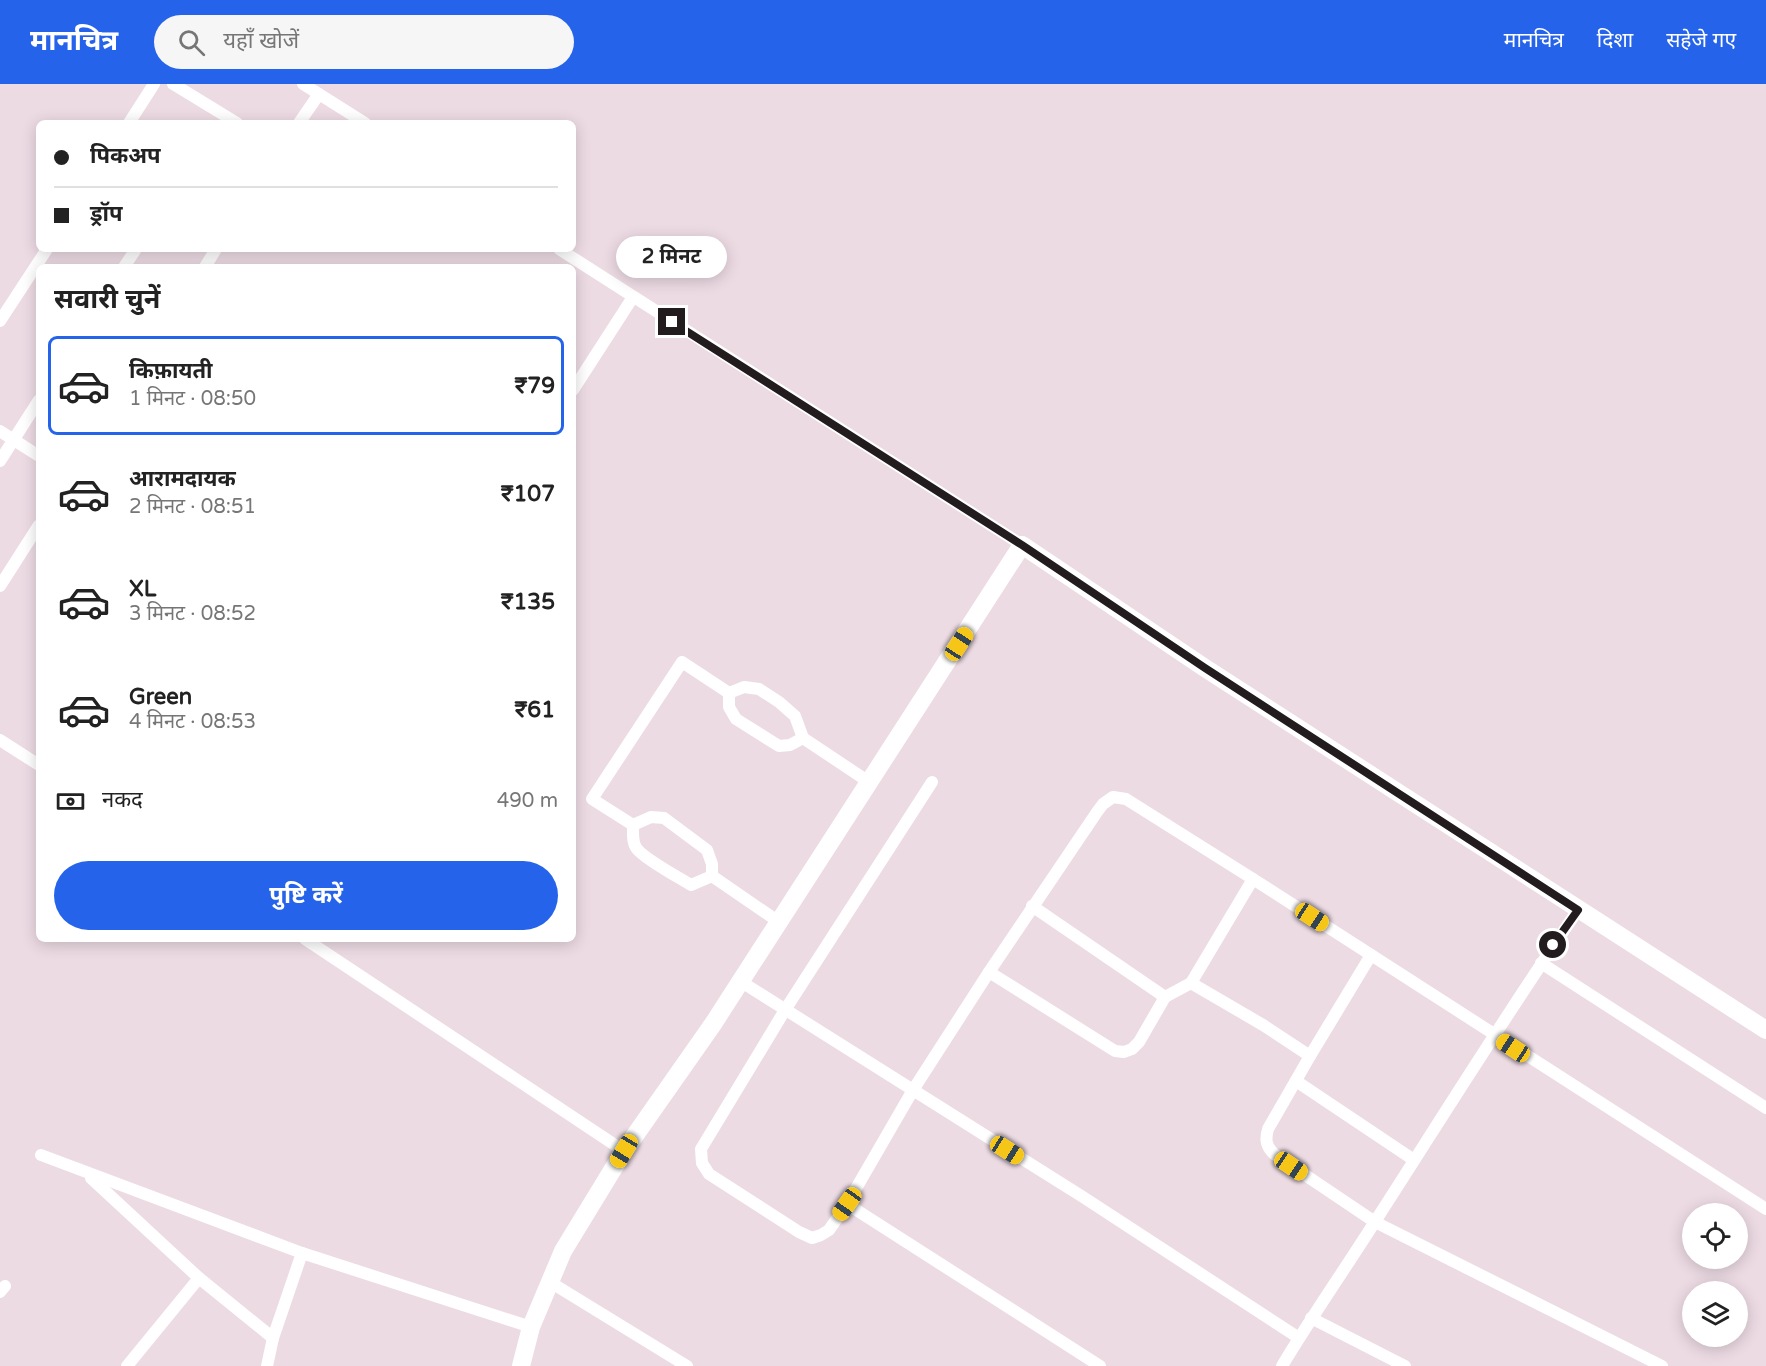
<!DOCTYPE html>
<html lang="hi">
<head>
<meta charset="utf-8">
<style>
  :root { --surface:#fff; --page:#f6f6f6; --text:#222; --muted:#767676; --line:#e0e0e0; --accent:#2563eb }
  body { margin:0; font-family:"Varela Round","Noto Sans Devanagari",sans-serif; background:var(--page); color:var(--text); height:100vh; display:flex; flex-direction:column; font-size:22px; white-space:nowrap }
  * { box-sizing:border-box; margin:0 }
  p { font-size:20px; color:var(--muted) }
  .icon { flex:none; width:33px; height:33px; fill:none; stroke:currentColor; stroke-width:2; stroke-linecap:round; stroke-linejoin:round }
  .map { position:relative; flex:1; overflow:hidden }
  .sheet { position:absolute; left:36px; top:180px; width:540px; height:678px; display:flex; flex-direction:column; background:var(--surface); border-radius:9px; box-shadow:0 3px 15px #0003 }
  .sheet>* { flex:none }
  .banner { position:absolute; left:36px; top:36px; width:540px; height:132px; border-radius:9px; box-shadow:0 3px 15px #0003; display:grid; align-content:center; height:132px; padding:0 18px; background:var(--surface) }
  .buttons { position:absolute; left:1682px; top:1119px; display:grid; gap:12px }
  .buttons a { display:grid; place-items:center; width:66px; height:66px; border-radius:50%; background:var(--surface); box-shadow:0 3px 15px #0003; font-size:30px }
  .end { position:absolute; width:27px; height:27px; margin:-14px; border:8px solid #221c1f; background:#fff; box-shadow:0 0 0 3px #fff }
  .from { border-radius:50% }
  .bubble { position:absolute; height:42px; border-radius:21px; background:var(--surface); box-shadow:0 3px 15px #0003; font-size:20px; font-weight:700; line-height:42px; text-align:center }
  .car { position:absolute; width:18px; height:36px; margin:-18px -9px; border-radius:8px; box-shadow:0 0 4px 2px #0007; background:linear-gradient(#f5c518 24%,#345 0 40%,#f5c518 0 76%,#345 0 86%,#f5c518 0) }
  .banner b { display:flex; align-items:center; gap:21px; height:57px; font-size:22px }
  .banner b+b { border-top:2px solid var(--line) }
  .banner i { width:15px; height:15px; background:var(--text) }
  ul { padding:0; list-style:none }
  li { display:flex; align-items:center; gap:18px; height:99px; margin:0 12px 9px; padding:0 6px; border:3px solid transparent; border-radius:9px }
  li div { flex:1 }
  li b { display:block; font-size:22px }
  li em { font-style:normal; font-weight:700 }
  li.on { border-color:var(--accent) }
  li>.icon { width:54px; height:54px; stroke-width:1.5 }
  h2 { padding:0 18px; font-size:27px; line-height:72px }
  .pay { display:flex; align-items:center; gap:15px; height:66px; padding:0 18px; font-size:22px }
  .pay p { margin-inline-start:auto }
  .action { display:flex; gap:12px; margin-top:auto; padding:12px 18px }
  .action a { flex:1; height:69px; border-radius:36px; background:var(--accent); color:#fff; font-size:24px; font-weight:700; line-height:69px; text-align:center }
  header { display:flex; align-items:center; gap:36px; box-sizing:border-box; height:84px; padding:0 30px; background:var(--accent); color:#fff }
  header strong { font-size:28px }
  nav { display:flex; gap:33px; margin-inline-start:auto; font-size:21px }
  .search { width:420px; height:54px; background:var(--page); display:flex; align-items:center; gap:15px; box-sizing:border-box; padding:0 21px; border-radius:33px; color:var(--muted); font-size:22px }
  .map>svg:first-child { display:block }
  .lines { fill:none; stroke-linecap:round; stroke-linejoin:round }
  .street { stroke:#fff; stroke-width:12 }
  .secondary { stroke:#fff; stroke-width:18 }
  .route { stroke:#221c1f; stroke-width:8 }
</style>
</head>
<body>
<header>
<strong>मानचित्र</strong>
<div class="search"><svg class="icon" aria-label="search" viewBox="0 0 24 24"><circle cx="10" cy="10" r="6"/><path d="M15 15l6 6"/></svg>यहाँ खोजें</div>
<nav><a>मानचित्र</a><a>दिशा</a><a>सहेजे गए</a></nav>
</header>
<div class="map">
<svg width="1766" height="1282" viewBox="0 0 1766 1282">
  <rect width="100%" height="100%" fill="#eddbe4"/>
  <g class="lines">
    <g class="street">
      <path d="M 173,0 L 237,39"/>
      <path d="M 303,0 L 365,39"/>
      <path d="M 129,39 L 154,0"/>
      <path d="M 299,39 L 319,10"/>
      <path d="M 559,165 L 1022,461"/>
      <path d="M 124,183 L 136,165"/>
      <path d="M 205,183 L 216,165"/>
      <path d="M 0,237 L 47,165"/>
      <path d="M 573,306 L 633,213"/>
      <path d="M 0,347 L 39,372"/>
      <path d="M 0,377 L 39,316"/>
      <path d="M 0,502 L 39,441"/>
      <path d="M 729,609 L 729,623 L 736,635 L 779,662 L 790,661 L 803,654"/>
      <path d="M 0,656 L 39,681"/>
      <path d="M 932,698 L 785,926 L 701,1065 L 702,1079 L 709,1090 L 799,1148 L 812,1154 L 821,1151 L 829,1146 L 847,1120 L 913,1006 L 989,888 L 1097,728 L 1103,720 L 1113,713 L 1126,715 L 1253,795 L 1766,1125"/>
      <path d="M 633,741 L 651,733 L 664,734 L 707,766 L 712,780 L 712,792"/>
      <path d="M 1032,822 L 1165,913"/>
      <path d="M 779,838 L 712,792 L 691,801 C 678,793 646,776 637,765 C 632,759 633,749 633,741 L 592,715 L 682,578 L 729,609 L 744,603 L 759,605 L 779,618 L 795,632 L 803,654 L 869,698"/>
      <path d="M 305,855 L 624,1067"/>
      <path d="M 1371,871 L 1310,972 L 1268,1045 C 1265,1056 1266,1062 1274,1070 L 1375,1138 L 1662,1282"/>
      <path d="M 1541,879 L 1766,1024"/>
      <path d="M 989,888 L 1115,967 L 1124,968 L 1132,965 L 1139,958 L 1165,913 L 1191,899 L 1253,795"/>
      <path d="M 740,897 L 1083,1113 L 1299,1254"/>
      <path d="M 1191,899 L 1263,941 L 1310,972"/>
      <path d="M 1296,997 L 1414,1076"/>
      <path d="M 41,1071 L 302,1169 L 531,1243"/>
      <path d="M 91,1094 L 199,1194 L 273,1254"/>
      <path d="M 847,1120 L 1100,1282"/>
      <path d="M 550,1198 L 687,1282"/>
      <path d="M 0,1208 L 5,1202"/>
      <path d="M 1311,1234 L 1405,1282"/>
      <path d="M 127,1282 L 199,1194"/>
      <path d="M 267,1282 L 273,1254 L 302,1169"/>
      <path d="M 1282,1282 C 1312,1232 1345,1185 1376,1136 C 1443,1032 1508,927 1578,826"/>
    </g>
    <path class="secondary" d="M 521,1282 L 531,1243 L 563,1167 L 624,1067 L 713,940 L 1022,461 L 1205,584 L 1766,946"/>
  </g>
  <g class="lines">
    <path class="route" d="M 672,238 L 1022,461 L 1205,584 L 1578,826 L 1553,861"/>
  </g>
</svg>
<div class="buttons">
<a><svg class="icon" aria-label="locate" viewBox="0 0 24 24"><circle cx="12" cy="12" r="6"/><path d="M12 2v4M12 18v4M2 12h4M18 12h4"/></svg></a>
<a><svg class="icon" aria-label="layers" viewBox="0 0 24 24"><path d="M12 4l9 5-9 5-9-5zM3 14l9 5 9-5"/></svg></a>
</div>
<i class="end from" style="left:1553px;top:861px"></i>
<i class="end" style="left:672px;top:238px"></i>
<div class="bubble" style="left:616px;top:152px;width:111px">2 मिनट</div>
<i class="car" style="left:959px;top:560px;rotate:33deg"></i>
<i class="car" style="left:1312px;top:833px;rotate:123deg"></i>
<i class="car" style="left:1513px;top:964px;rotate:303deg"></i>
<i class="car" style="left:1007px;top:1066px;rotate:122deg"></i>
<i class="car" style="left:624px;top:1067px;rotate:211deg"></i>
<i class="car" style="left:1291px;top:1082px;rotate:124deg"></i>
<i class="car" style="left:847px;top:1120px;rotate:215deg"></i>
<div class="banner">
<b><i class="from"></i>पिकअप</b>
<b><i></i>ड्रॉप</b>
</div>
<section class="sheet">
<h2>सवारी चुनें</h2>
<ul>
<li class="on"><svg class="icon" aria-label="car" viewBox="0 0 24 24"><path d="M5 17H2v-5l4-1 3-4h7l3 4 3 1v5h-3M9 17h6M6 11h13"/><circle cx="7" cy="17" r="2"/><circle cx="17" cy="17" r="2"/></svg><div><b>किफ़ायती</b><p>1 मिनट · 08:50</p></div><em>₹79</em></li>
<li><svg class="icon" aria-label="car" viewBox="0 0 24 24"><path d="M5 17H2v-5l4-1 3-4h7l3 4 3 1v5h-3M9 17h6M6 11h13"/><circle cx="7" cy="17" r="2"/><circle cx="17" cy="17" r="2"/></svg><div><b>आरामदायक</b><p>2 मिनट · 08:51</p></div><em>₹107</em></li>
<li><svg class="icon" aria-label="car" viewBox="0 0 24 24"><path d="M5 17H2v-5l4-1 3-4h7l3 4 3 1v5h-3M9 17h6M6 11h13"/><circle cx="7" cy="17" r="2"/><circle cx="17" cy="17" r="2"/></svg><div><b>XL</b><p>3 मिनट · 08:52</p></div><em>₹135</em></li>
<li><svg class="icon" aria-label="car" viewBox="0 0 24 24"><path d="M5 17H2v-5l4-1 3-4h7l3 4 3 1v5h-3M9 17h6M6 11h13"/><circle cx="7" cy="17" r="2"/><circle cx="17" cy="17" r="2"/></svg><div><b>Green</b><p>4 मिनट · 08:53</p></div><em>₹61</em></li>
</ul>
<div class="pay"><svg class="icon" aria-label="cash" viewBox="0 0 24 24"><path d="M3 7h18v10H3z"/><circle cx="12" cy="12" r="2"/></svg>नकद<p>490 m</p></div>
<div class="action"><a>पुष्टि करें</a></div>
</section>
</div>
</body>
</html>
